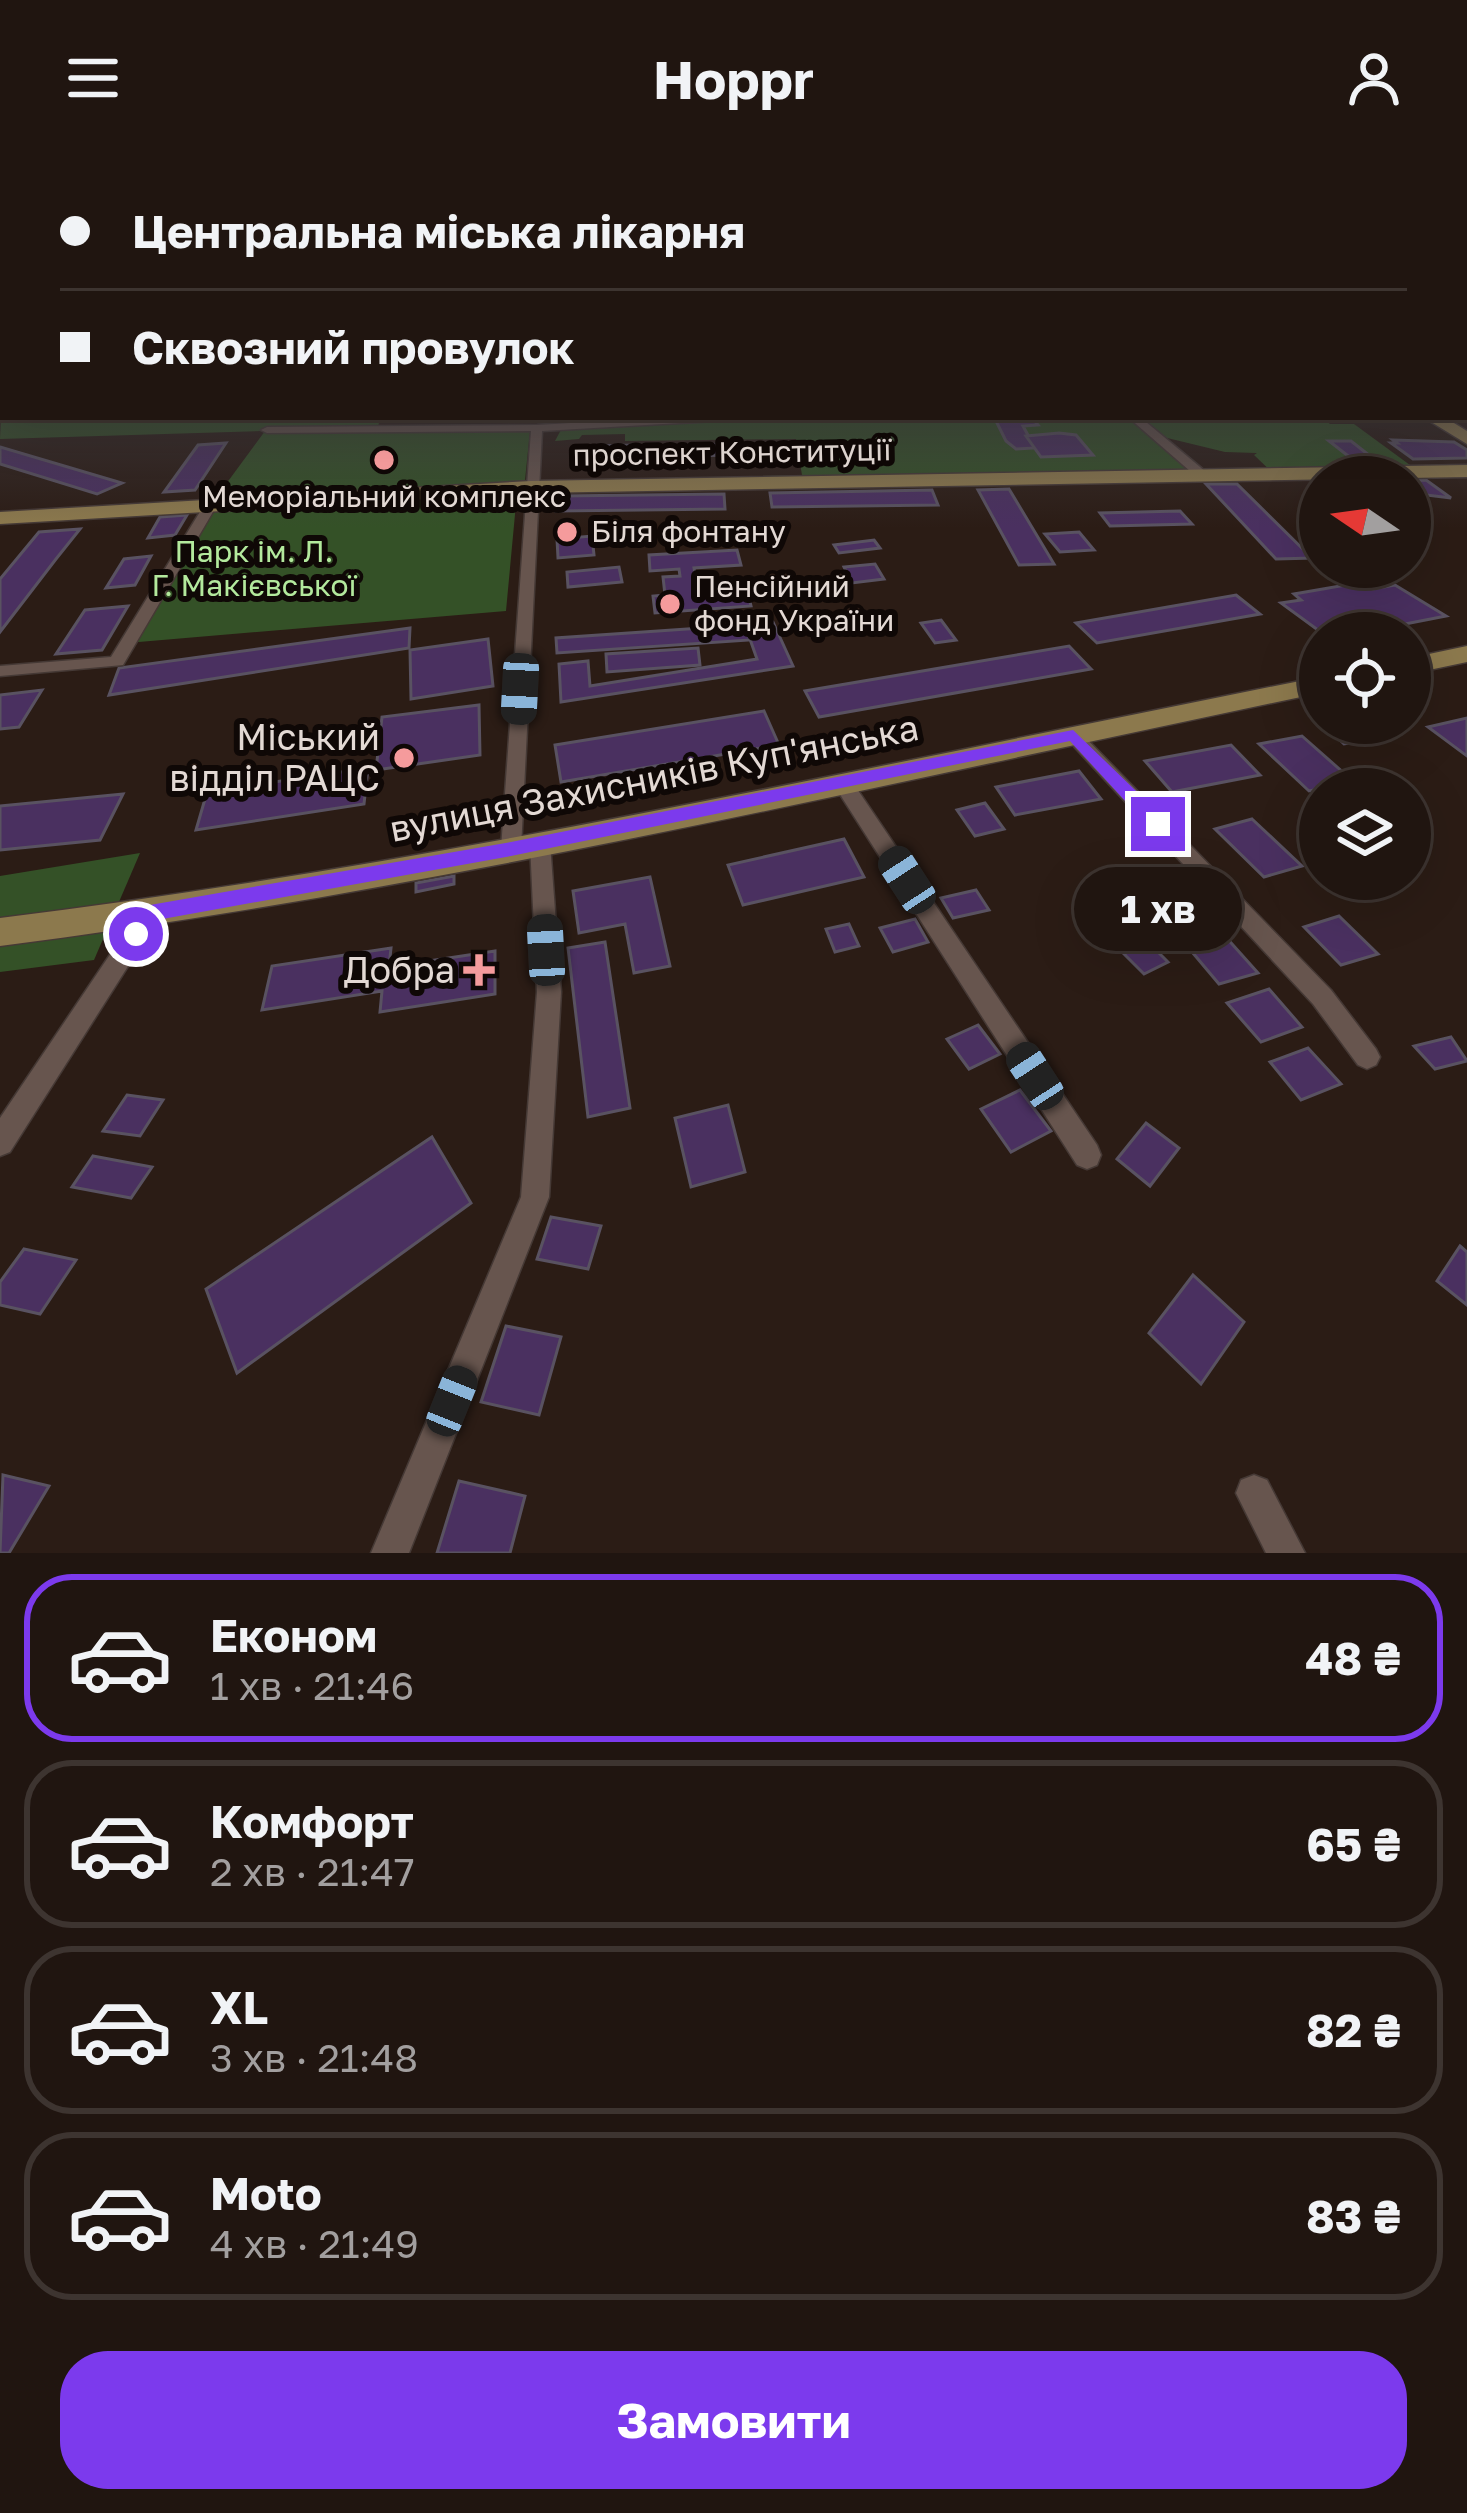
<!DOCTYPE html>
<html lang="uk">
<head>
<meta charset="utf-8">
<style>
  :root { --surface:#201510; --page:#2d221e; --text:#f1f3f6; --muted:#a29f9f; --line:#3d3430; --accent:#7c3aed }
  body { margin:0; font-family:"Golos Text",sans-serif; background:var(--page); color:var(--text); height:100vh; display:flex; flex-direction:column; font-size:45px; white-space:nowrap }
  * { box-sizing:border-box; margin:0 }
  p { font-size:39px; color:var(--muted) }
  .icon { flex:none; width:66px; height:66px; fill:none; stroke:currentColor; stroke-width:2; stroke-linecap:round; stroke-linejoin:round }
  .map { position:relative; height:1397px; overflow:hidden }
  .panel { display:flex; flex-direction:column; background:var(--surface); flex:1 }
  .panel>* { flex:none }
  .guide { position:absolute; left:0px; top:0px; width:1467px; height:264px; box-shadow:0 12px 48px #0002,0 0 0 3px var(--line); display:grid; align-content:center; height:264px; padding:0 60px; background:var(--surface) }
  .needle { width:78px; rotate:283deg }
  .controls { position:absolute; left:1299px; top:300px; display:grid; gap:24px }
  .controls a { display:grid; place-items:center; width:132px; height:132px; border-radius:50%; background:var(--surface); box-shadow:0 12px 48px #0002,0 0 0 3px var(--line); font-size:60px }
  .end { position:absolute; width:54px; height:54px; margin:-27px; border:15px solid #7c3aed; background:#fff; box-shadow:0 0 0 6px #fff }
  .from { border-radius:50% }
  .bubble { position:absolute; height:84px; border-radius:42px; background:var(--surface); box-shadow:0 12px 48px #0002,0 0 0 3px var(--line); font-size:39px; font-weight:700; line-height:84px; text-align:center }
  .car { position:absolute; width:36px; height:72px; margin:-36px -18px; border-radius:15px; box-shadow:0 0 9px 3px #0007; background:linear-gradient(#222 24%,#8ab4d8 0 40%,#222 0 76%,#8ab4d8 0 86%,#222 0) }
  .guide b { display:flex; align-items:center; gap:42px; height:114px; font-size:45px }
  .guide b+b { border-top:3px solid var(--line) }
  .guide i { width:30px; height:30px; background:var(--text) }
  ul { padding:21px 0 0; list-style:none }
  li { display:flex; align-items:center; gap:36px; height:168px; margin:0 24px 18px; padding:0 36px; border:6px solid var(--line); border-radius:48px }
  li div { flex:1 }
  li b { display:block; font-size:45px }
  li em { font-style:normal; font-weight:700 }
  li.selected { border-color:var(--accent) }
  li>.icon { width:108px; height:108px; stroke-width:1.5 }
  .cta { display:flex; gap:24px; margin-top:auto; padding:24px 60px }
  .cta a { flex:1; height:138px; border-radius:48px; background:var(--accent); color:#fff; font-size:48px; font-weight:700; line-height:138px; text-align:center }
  header { display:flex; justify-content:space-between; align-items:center; height:156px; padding:0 60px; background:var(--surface); font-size:54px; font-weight:700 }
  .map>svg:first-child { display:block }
  .green { fill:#345127 }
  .building { fill:#4a3060; stroke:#595261; stroke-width:3 }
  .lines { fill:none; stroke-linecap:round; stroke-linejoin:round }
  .minor-casing { stroke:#453935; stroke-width:3 }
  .primary-casing { stroke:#453935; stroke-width:3 }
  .minor { fill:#67554e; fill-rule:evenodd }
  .primary { fill:#8c794d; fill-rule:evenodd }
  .route { fill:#7c3aed }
  .poi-dot { fill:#f59b9c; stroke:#0f0806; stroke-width:4.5 }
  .labels { text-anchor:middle; stroke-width:12; stroke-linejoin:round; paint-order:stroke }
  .far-street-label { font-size:30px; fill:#e3d9d4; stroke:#0f0806 }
  .far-poi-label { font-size:30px; fill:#e3d9d4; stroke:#0f0806; text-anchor:start }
  .far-park-label { font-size:30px; fill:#b3e99d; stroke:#0f0806 }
  .poi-label { font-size:36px; fill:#e3d9d4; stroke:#0f0806; text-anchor:end }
  .street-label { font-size:36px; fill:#e3d9d4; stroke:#0f0806 }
</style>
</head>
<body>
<header><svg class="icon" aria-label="menu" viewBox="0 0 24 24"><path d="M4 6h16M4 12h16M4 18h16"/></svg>Hoppr<svg class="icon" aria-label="person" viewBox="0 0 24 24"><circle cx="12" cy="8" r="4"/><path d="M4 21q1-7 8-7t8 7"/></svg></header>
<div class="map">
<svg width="1467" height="1397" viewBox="0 0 1467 1397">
  <rect width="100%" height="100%" fill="#2b1c15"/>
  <g class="green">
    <path d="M 3,214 L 3,261 L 380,261 L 378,272 L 530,275 L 525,324 L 515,327 L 215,343 L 265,275 L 0,283 Z"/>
    <path d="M 732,261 L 1321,261 L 1330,268 L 1354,268 L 1425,320 L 1278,322 L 1254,299 L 1257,297 L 1225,296 L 1159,280 L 1201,323 L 550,325 L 802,319 L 796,283 L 625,285 L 625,278 L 582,279 L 579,283 L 555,285 L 563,270 Z"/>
    <path d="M 517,337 L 506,455 L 127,487 L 208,354 Z"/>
    <path d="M 140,697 L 94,804 L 0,816 L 0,720 Z"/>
  </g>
  <g class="building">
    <path d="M 995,263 L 1033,263 L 1038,269 L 1023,270 L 1035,292 L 1016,293 L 1006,285 Z"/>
    <path d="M 1059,277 L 1076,279 L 1093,299 L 1041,301 L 1026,280 Z"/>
    <path d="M 1393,284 L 1454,286 L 1467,294 L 1467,302 L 1413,303 L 1391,287 L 1397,287 Z"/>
    <path d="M 1329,285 L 1351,285 L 1374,303 L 1352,303 Z"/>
    <path d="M 226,287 L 195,334 L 164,336 L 198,289 Z"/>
    <path d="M 730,288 L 732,299 L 685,300 L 685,289 Z"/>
    <path d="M 636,289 L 636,301 L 588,302 L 590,290 Z"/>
    <path d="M 0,291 L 122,327 L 97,338 L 0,308 Z"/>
    <path d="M 778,291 L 780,302 L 732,303 L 731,292 Z"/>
    <path d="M 685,292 L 685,303 L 635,304 L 636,293 Z"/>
    <path d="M 1426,324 L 1451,342 L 1410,337 L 1410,325 Z"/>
    <path d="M 1206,328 L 1237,328 L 1312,402 L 1276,403 Z"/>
    <path d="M 1009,333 L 1054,408 L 1019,409 L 978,334 Z"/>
    <path d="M 932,334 L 938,349 L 772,351 L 770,337 Z"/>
    <path d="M 724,338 L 725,353 L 556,355 L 560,340 Z"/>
    <path d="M 1180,355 L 1192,368 L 1110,370 L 1100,357 Z"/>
    <path d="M 187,359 L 175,379 L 148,382 L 160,361 Z"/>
    <path d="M 80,373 L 56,403 L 0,476 L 0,423 L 39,376 Z"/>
    <path d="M 1079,376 L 1094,394 L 1060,396 L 1045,378 Z"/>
    <path d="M 592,380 L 594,399 L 558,402 L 557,383 Z"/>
    <path d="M 874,384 L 880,392 L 839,397 L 834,389 Z"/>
    <path d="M 737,394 L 741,409 L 694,412 L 698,436 L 747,433 L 751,450 L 655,457 L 653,440 L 665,439 L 663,421 L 680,420 L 679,413 L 650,415 L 649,399 Z"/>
    <path d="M 151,400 L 135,429 L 106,432 L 124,403 Z"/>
    <path d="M 875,408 L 884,423 L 852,427 L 844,411 Z"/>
    <path d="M 619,411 L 622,426 L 568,431 L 567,416 Z"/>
    <path d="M 1363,426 L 1373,433 L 1395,429 L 1446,460 L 1359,477 L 1322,477 L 1281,447 L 1301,444 L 1294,438 Z"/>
    <path d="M 1236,439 L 1260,458 L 1097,487 L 1076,467 Z"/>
    <path d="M 128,450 L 102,494 L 56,498 L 85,454 Z"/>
    <path d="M 941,464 L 956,484 L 935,487 L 921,467 Z"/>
    <path d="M 773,466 L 793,510 L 561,546 L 559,508 L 588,505 L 590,530 L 757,503 L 745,469 Z"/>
    <path d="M 745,469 L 750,484 L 557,497 L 556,482 Z"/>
    <path d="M 410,472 L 409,492 L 109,539 L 119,512 Z"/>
    <path d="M 488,483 L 493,530 L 411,543 L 410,494 Z"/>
    <path d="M 1069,490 L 1091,513 L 819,561 L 805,535 Z"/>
    <path d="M 698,492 L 700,509 L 607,516 L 606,498 Z"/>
    <path d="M 42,534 L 19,571 L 0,573 L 0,539 Z"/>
    <path d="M 479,549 L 480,599 L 376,614 L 382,561 Z"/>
    <path d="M 764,555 L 779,589 L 561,626 L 555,589 Z"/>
    <path d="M 1467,562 L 1467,600 L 1428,571 Z"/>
    <path d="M 1322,567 L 1370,567 L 1386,581 L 1344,588 Z"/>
    <path d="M 1302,580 L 1354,626 L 1309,635 L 1259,588 Z"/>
    <path d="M 1231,589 L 1260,619 L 1172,636 L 1145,605 Z"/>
    <path d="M 368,612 L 364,648 L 196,674 L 207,636 Z"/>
    <path d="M 1079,615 L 1101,643 L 1015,659 L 996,631 Z"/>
    <path d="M 123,638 L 100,684 L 0,694 L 0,650 Z"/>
    <path d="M 985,647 L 1004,673 L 975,680 L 957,654 Z"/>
    <path d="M 1252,663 L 1302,710 L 1264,721 L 1215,673 Z"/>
    <path d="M 844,683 L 864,721 L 743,749 L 728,709 Z"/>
    <path d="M 1160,713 L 1188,747 L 1155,755 L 1128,720 Z"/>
    <path d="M 454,720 L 454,728 L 416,736 L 416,727 Z"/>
    <path d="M 650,721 L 670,810 L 634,817 L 625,768 L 579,777 L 573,735 Z"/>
    <path d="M 976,734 L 989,754 L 953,762 L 941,742 Z"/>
    <path d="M 1339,760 L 1378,798 L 1341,809 L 1304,771 Z"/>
    <path d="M 915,763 L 928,786 L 893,796 L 880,772 Z"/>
    <path d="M 849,768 L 859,790 L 835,796 L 826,773 Z"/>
    <path d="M 1224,779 L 1258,817 L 1219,828 L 1187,790 Z"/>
    <path d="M 605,786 L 630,952 L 588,961 L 568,792 Z"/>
    <path d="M 1148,786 L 1168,806 L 1144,818 L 1124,798 Z"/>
    <path d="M 391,792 L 389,811 L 495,795 L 495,838 L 380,856 L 382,835 L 262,854 L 272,810 Z"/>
    <path d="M 1269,833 L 1302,871 L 1261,886 L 1227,847 Z"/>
    <path d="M 978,869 L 1000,898 L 969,913 L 947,883 Z"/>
    <path d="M 1451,881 L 1467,905 L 1435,913 L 1414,890 Z"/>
    <path d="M 1308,892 L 1341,928 L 1301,944 L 1270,906 Z"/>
    <path d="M 1020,934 L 1051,975 L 1011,996 L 981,953 Z"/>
    <path d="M 127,939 L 163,944 L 140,980 L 103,975 Z"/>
    <path d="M 728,949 L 745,1016 L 691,1031 L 675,962 Z"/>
    <path d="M 1146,967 L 1179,992 L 1150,1030 L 1117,1003 Z"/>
    <path d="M 432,981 L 471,1047 L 237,1217 L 206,1133 Z"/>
    <path d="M 93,1000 L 152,1011 L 131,1042 L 72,1031 Z"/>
    <path d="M 551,1061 L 601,1070 L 588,1113 L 537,1103 Z"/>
    <path d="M 1460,1090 L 1467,1096 L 1467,1149 L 1437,1125 Z"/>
    <path d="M 24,1093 L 76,1104 L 40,1158 L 0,1149 L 0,1126 Z"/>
    <path d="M 1193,1119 L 1244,1166 L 1201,1228 L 1149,1177 Z"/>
    <path d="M 506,1170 L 561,1181 L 539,1259 L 481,1246 Z"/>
    <path d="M 3,1319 L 49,1330 L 9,1397 L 0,1397 Z"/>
    <path d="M 459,1325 L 525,1340 L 510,1397 L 437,1397 Z"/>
  </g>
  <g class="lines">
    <g class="minor-casing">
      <g id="minor">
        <path d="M 674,261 L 737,261 L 732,264 L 542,275 L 521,693 L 511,701 L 504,698 L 501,693 L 531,275 L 267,277 L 261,274 L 267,271 L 537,269 Z"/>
        <path d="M 1128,261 L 1140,261 L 1206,316 L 1206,322 L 1198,322 Z"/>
        <path d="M 206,346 L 217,349 L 123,509 L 0,520 L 0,510 L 111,501 Z"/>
        <path d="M 1073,573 L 1079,575 L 1331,834 L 1376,893 L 1380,901 L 1376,909 L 1367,913 L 1358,909 L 1313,848 L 1067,583 L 1064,579 L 1067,575 Z"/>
        <path d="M 842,619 L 849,621 L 1097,989 L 1101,999 L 1097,1009 L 1087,1013 L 1077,1009 L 832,626 Z"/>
        <path d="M 540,679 L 550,687 L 561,836 L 549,1041 L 409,1397 L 371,1397 L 521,1041 L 537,836 L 530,687 Z"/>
        <path d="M 150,748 L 158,751 L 161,757 L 158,763 L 10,996 L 0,1000 L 0,962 L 142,751 Z"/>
        <path d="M 1254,1319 L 1267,1324 L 1305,1397 L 1266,1397 L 1236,1337 L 1241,1324 Z"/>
      </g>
    </g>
    <g class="primary-casing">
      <g id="primary">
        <rect x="1464" y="211" width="3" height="10"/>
        <path d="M 1423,261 L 1444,261 L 1467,275 L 1467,288 Z"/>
        <path d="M 1467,309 L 1467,321 L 531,337 L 0,368 L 0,356 L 531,325 Z"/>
        <path d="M 1467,490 L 1467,506 L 1410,518 L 1410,502 Z"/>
        <path d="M 1320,521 L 1320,537 C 882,628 444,733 0,790 L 0,762 C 444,707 882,608 1320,521 Z"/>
      </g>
    </g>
    <use href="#minor" class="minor"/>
    <use href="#primary" class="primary"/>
  </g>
  <linearGradient id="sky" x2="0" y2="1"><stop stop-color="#180f0c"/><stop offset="0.47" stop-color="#444046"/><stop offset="1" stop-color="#444046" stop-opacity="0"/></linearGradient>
  <rect width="1467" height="372" fill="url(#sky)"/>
  <path class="route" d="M 1073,574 L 1165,663 L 1165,673 L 1151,673 L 1070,585 L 511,700 L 157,764 L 143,785 L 136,787 L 125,778 L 143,751 L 150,749 L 511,686 Z"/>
  <g class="poi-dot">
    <circle cx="384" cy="304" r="12"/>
    <circle cx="567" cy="376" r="12"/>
    <circle cx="670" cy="448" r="12"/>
    <circle cx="404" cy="602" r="12"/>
    <path d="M473 796h12v12h12v12h-12v12h-12v-12h-12v-12h12z"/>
  </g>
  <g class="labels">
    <g class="far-street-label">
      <text transform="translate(732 297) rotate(-1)" y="10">проспект Конституції</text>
    </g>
    <g class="far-poi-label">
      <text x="384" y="351" text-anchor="middle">Меморіальний комплекс</text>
      <text x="591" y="386">Біля фонтану</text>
      <text x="694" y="441">Пенсійний<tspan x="694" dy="34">фонд України</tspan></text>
    </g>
    <g class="far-park-label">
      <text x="254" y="406">Парк ім. Л.<tspan x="254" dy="34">Г. Макієвської</tspan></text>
    </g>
    <g class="poi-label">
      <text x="380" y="594">Міський<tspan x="380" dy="41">відділ РАЦС</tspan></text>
      <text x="455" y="827">Добра</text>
    </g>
    <g class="street-label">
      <text transform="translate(654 622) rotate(-11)" y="13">вулиця Захисників Куп'янська</text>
    </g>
  </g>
</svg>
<div class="controls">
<a><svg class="needle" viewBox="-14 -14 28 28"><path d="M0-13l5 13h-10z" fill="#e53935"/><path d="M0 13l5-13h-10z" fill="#a29f9f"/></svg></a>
<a><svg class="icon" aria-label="locate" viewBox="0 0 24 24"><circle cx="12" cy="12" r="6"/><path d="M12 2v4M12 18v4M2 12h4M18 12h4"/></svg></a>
<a><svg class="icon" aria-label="layers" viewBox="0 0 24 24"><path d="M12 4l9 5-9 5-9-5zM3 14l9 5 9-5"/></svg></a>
</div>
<i class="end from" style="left:136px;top:778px"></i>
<i class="end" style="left:1158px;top:668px"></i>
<div class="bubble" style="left:1074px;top:711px;width:168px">1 хв</div>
<i class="car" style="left:520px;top:533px;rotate:183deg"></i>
<i class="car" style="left:907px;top:724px;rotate:327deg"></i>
<i class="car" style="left:546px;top:794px;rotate:357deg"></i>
<i class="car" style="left:1035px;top:920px;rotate:327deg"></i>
<i class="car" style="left:452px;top:1245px;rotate:22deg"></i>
<div class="guide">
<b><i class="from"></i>Центральна міська лікарня</b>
<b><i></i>Сквозний провулок</b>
</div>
</div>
<section class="panel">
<ul>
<li class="selected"><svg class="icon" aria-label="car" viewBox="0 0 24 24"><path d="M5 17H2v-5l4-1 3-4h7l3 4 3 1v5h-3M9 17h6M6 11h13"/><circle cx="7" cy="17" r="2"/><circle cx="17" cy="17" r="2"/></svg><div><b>Економ</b><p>1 хв · 21:46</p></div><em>48 ₴</em></li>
<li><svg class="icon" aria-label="car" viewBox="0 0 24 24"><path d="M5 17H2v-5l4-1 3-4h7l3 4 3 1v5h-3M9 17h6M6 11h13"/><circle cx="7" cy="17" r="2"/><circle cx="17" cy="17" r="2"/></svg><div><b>Комфорт</b><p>2 хв · 21:47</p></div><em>65 ₴</em></li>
<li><svg class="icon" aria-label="car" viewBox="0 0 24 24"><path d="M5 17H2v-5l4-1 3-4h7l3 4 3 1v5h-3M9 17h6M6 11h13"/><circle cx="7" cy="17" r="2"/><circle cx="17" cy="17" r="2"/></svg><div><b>XL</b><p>3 хв · 21:48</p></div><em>82 ₴</em></li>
<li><svg class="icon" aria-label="car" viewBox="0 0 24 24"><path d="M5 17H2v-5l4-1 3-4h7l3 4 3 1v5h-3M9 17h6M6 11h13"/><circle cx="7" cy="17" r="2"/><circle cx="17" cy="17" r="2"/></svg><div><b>Moto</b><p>4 хв · 21:49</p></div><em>83 ₴</em></li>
</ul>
<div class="cta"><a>Замовити</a></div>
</section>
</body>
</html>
